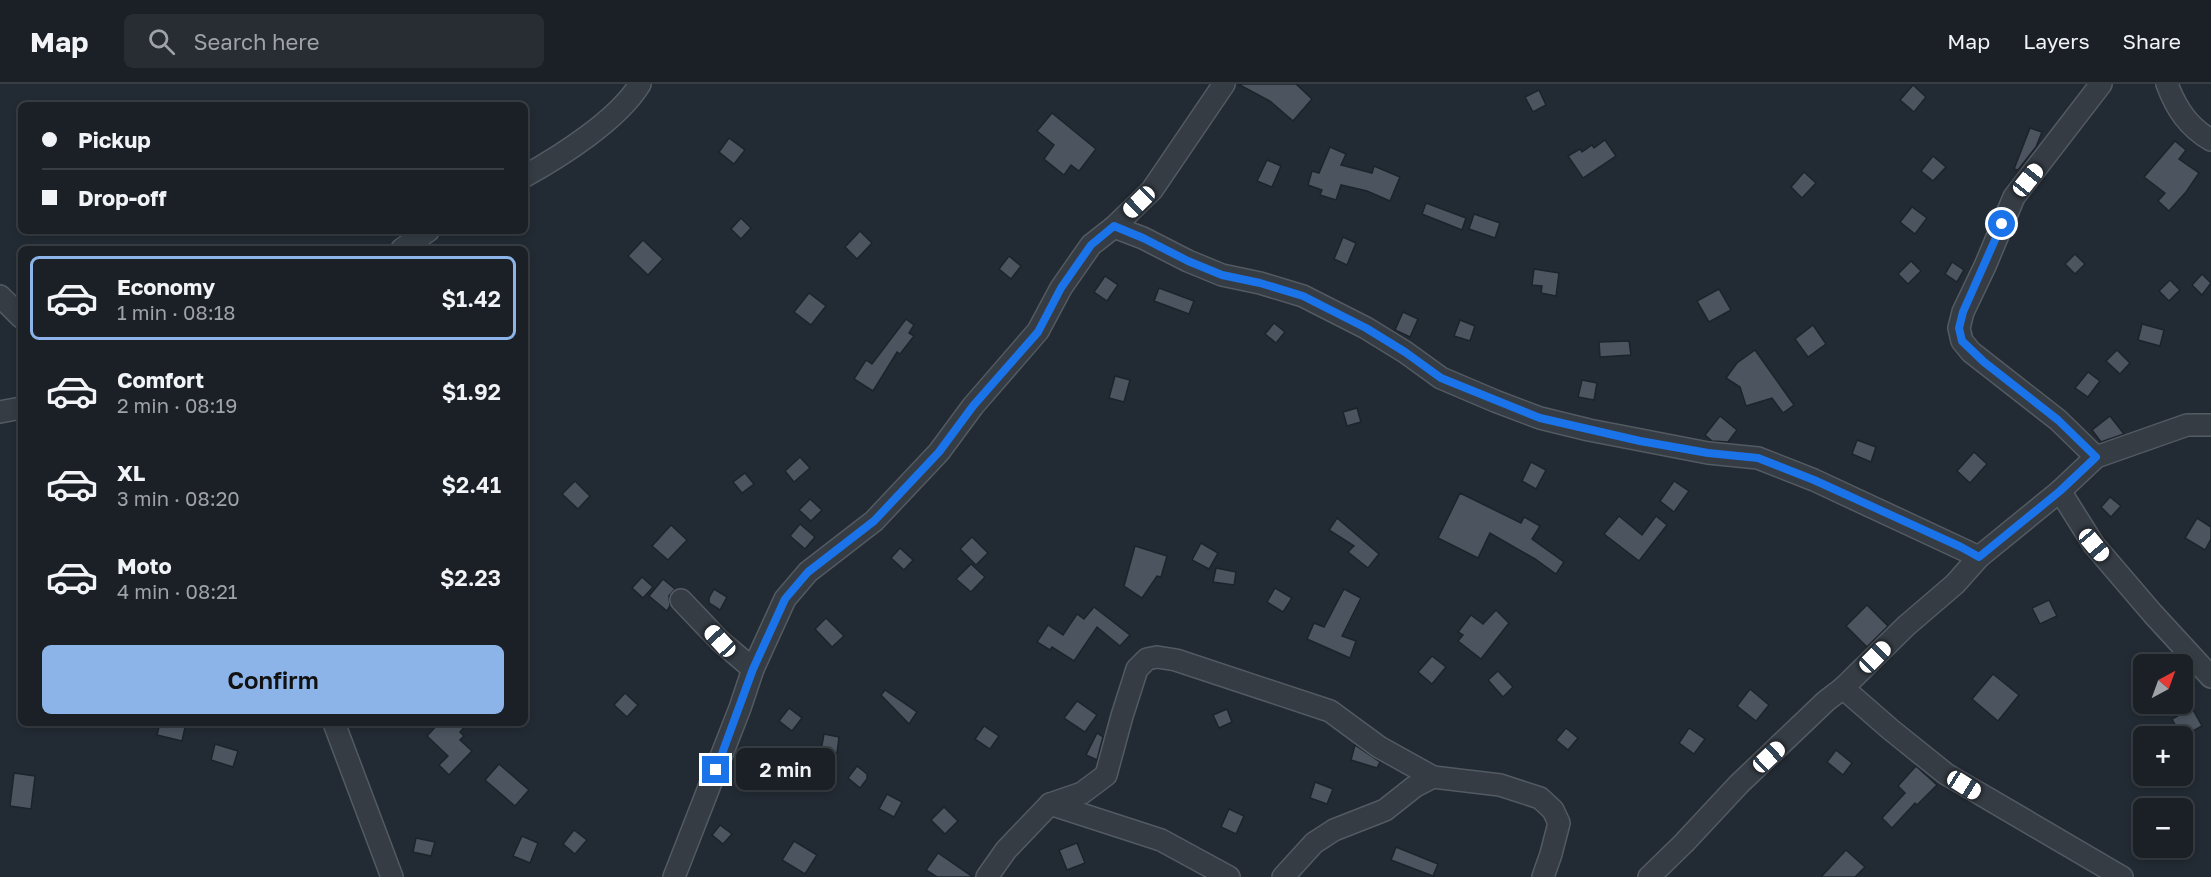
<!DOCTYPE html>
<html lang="en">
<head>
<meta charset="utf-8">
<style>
  :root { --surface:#1a2026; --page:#272d32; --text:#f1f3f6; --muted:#9fa3a7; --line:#383e43; --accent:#8db4e9 }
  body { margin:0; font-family:"Golos Text",sans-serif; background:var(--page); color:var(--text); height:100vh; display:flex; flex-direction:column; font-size:22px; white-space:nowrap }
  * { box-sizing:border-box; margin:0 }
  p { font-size:20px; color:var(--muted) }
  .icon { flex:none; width:33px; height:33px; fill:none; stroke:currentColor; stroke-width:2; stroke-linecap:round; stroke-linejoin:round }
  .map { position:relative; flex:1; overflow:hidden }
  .details { position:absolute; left:18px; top:162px; width:510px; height:480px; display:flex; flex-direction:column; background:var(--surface); border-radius:9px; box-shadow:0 3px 9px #0003,0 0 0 2px var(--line) }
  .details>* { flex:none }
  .banner { position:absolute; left:18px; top:18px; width:510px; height:132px; border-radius:9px; box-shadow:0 3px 9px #0003,0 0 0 2px var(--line); display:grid; align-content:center; height:132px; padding:0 24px; background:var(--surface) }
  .needle { width:39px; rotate:41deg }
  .fabs { position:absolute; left:2133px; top:570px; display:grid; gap:12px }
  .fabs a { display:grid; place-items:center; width:60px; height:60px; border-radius:9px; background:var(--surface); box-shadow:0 3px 9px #0003,0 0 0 2px var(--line); font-size:30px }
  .end { position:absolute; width:27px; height:27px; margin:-14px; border:8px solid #1a73e8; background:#fff; box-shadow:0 0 0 3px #fff }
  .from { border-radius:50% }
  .bubble { position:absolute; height:42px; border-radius:9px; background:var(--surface); box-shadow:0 3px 9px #0003,0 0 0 2px var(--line); font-size:20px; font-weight:600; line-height:42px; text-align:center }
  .car { position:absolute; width:18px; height:36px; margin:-18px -9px; border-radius:8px; box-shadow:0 0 4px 2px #0007; background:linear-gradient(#fff 24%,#345 0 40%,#fff 0 76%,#345 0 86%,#fff 0) }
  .banner b { display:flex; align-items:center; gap:21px; height:57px; font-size:22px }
  .banner b+b { border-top:2px solid var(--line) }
  .banner i { width:15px; height:15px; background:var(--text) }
  ul { padding:10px 0 0; list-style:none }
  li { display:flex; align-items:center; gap:18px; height:84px; margin:0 12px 9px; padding:0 12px; border:3px solid transparent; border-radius:9px }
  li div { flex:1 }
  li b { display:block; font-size:22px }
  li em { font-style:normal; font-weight:600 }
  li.active { border-color:var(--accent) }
  li>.icon { width:54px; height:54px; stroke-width:1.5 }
  .button { display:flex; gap:12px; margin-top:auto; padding:12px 24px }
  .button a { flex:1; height:69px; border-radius:9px; background:var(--accent); color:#111; font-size:24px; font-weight:600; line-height:69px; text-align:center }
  header { display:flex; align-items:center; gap:36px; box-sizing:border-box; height:84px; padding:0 30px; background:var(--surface); border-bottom:2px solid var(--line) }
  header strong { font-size:28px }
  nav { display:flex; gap:33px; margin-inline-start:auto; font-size:21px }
  .search { width:420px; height:54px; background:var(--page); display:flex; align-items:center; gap:15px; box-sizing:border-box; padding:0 21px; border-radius:9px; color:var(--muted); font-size:22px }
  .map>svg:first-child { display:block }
  .building { fill:#4b545f; stroke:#1d232b; stroke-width:1.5 }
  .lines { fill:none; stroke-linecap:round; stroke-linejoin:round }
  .minor-casing { stroke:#535a62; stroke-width:24 }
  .minor { stroke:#353c44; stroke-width:21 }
  .route { stroke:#1a73e8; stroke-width:8 }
</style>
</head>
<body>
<header>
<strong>Map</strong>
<div class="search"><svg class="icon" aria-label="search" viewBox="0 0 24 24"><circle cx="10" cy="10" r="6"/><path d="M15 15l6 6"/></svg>Search here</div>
<nav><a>Map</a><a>Layers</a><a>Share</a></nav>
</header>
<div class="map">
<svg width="2211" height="793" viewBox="0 0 2211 793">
  <rect width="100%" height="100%" fill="#222a33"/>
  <g class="building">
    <path d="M 1238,0 L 1296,0 L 1312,15 L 1293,37 L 1270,17 Z"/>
    <path d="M 1913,1 L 1926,13 L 1914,28 L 1900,16 Z"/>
    <path d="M 1539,6 L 1546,21 L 1533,28 L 1525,13 Z"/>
    <path d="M 1052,29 L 1096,65 L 1079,87 L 1071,81 L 1064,91 L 1044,75 L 1054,61 L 1037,47 Z"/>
    <path d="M 2030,44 L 2042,48 L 2036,63 L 2018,86 L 2014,85 Z"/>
    <path d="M 729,54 L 745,66 L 734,80 L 719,68 Z"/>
    <path d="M 1605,56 L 1616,72 L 1583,94 L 1568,72 L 1580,65 L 1582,68 L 1592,61 L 1594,64 Z"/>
    <path d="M 2175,57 L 2186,66 L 2179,75 L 2199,89 L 2186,108 L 2169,127 L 2158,117 L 2165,109 L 2144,93 Z"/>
    <path d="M 1330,63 L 1346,70 L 1341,81 L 1372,89 L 1374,82 L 1400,93 L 1390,117 L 1367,107 L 1341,101 L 1336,116 L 1320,111 L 1322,106 L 1308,101 L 1312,87 L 1319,89 Z"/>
    <path d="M 1933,72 L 1946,83 L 1933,97 L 1921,87 Z"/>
    <path d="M 1267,76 L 1281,82 L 1272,103 L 1257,97 Z"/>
    <path d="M 1804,88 L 1816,99 L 1802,114 L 1791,103 Z"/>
    <path d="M 1426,119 L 1466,134 L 1462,146 L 1422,130 Z"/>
    <path d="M 1912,123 L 1927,134 L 1915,150 L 1900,138 Z"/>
    <path d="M 1474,130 L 1500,139 L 1495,154 L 1469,145 Z"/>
    <path d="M 741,134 L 751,144 L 741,155 L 731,145 Z"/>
    <path d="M 860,147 L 872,159 L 857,175 L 845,163 Z"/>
    <path d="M 1343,153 L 1356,159 L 1347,181 L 1334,175 Z"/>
    <path d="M 643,156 L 663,175 L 648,191 L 628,172 Z"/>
    <path d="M 2075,170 L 2085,180 L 2075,190 L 2065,180 Z"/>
    <path d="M 1009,172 L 1021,182 L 1011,195 L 999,185 Z"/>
    <path d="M 1911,177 L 1921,187 L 1908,200 L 1898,190 Z"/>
    <path d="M 1952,178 L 1964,186 L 1957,198 L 1945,190 Z"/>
    <path d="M 1534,185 L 1559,189 L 1556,212 L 1541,209 L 1542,202 L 1532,201 Z"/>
    <path d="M 2202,190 L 2211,199 L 2202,211 L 2192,201 Z"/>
    <path d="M 1105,192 L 1118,201 L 1107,217 L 1094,208 Z"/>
    <path d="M 2170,196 L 2180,206 L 2169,217 L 2159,207 Z"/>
    <path d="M 1159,204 L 1194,217 L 1189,230 L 1154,217 Z"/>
    <path d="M 1719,205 L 1731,226 L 1709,238 L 1697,217 Z"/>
    <path d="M 809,209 L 826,222 L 811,241 L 794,228 Z"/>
    <path d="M 1403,228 L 1418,235 L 1410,253 L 1395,246 Z"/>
    <path d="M 906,235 L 914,241 L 909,249 L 914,252 L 900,270 L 897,268 L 873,307 L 854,295 L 866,276 L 872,280 Z"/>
    <path d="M 1460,236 L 1475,242 L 1470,257 L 1454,252 Z"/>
    <path d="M 1274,239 L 1285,248 L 1276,259 L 1265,250 Z"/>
    <path d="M 2142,240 L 2164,246 L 2160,262 L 2138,256 Z"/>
    <path d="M 1813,241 L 1826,260 L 1808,273 L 1795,255 Z"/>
    <path d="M 1629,257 L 1631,271 L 1600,273 L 1599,258 Z"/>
    <path d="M 1755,266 L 1794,321 L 1783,329 L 1772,314 L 1746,322 L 1740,303 L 1726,294 L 1737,279 Z"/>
    <path d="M 2117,266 L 2130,279 L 2120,290 L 2106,277 Z"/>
    <path d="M 2088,288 L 2100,297 L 2088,313 L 2075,304 Z"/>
    <path d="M 1115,292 L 1130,296 L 1124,318 L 1109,314 Z"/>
    <path d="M 1582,296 L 1597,299 L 1594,316 L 1578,313 Z"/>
    <path d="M 1357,324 L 1361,338 L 1347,342 L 1343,328 Z"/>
    <path d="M 1720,332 L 1737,346 L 1728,358 L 1712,357 L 1705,351 Z"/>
    <path d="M 2110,332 L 2124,350 L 2101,358 L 2092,346 Z"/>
    <path d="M 1857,356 L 1876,363 L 1871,378 L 1852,370 Z"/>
    <path d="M 1974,368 L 1987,380 L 1970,399 L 1957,387 Z"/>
    <path d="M 800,373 L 810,384 L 794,398 L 785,387 Z"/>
    <path d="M 1531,378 L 1546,386 L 1536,405 L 1522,397 Z"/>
    <path d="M 745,389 L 754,400 L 742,409 L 733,398 Z"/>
    <path d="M 575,397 L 590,412 L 578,425 L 562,410 Z"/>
    <path d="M 1674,397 L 1689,407 L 1674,428 L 1660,417 Z"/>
    <path d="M 1460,409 L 1521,439 L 1524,433 L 1540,442 L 1532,455 L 1564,478 L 1556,490 L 1535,475 L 1490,449 L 1478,474 L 1438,454 Z"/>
    <path d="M 2110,413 L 2121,422 L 2111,433 L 2101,423 Z"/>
    <path d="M 810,415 L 822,426 L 811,437 L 799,426 Z"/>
    <path d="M 1619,432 L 1642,451 L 1656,432 L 1667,441 L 1639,477 L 1604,450 Z"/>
    <path d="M 1337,434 L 1379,470 L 1368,484 L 1348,468 L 1354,462 L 1329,446 Z"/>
    <path d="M 2197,434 L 2211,443 L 2211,455 L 2205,466 L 2185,454 Z"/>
    <path d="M 800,440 L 815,453 L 805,465 L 790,452 Z"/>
    <path d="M 671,441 L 687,456 L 668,476 L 652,462 Z"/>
    <path d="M 972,453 L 988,469 L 976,481 L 960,465 Z"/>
    <path d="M 1201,459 L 1218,469 L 1209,485 L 1192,476 Z"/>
    <path d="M 1135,462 L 1167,472 L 1161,493 L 1157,492 L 1142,514 L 1124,502 Z"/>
    <path d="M 900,464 L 913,476 L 904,486 L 891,474 Z"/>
    <path d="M 971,480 L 985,493 L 971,508 L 956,495 Z"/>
    <path d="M 1216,484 L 1236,488 L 1234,501 L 1213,498 Z"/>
    <path d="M 642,493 L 653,503 L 643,514 L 632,504 Z"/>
    <path d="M 663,495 L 675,505 L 669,512 L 670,522 L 667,527 L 649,512 Z"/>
    <path d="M 1275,504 L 1292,514 L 1283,528 L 1267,518 Z"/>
    <path d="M 714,505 L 727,513 L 720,526 L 709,519 L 709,514 Z"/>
    <path d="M 1344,505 L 1361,514 L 1342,552 L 1356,557 L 1350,574 L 1307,555 L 1314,539 L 1324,543 Z"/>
    <path d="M 2049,516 L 2057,532 L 2040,540 L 2032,524 Z"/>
    <path d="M 1867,521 L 1888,542 L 1867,563 L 1846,542 Z"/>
    <path d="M 1094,523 L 1130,551 L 1120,562 L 1097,543 L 1074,577 L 1052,563 L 1050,566 L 1037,558 L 1048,541 L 1063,551 L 1077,530 L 1084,535 Z"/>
    <path d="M 1496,526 L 1509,539 L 1481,575 L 1458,557 L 1463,551 L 1458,548 L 1471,531 L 1483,540 Z"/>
    <path d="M 826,534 L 844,552 L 832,563 L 815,545 Z"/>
    <path d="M 1432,572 L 1446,583 L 1432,600 L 1418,588 Z"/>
    <path d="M 1498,587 L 1513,603 L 1503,613 L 1488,596 Z"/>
    <path d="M 1993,590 L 2019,611 L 1998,637 L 1972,615 Z"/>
    <path d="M 1750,605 L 1769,621 L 1756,637 L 1737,622 Z"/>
    <path d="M 885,606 L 917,628 L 909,640 L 881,611 Z"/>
    <path d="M 625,609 L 638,621 L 627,633 L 614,621 Z"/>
    <path d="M 1077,617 L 1097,631 L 1085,648 L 1064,634 Z"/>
    <path d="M 789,624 L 802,634 L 792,647 L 779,637 Z"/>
    <path d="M 2192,624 L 2202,642 L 2182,653 L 2172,635 Z"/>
    <path d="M 1227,625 L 1232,638 L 1219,644 L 1213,631 Z"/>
    <path d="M 160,639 L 186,639 L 182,657 L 157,651 Z"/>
    <path d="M 439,639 L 468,639 L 460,648 L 464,652 L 460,656 L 472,667 L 449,691 L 439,681 L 448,672 L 427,652 Z"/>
    <path d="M 984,642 L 999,652 L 990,665 L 975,655 Z"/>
    <path d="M 1566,644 L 1578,654 L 1568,666 L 1556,656 Z"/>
    <path d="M 1689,644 L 1705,655 L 1694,670 L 1679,659 Z"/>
    <path d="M 1097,649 L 1103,653 L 1097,676 L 1086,671 Z"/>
    <path d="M 824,650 L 839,653 L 837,669 L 821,666 Z"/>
    <path d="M 215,660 L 238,667 L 233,683 L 211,676 Z"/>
    <path d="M 1355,661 L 1380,678 L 1377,684 L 1351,676 Z"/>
    <path d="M 1836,666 L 1852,679 L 1843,691 L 1827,678 Z"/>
    <path d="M 499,680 L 529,706 L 515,722 L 485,696 Z"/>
    <path d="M 857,682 L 867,690 L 867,695 L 860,704 L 848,694 Z"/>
    <path d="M 1916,682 L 1937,701 L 1917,721 L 1915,719 L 1892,744 L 1882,734 L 1905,709 L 1898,702 Z"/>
    <path d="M 14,689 L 35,692 L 31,725 L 10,722 Z"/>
    <path d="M 1315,698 L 1333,705 L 1327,720 L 1310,714 Z"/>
    <path d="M 887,710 L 902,718 L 894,733 L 879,725 Z"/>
    <path d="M 944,723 L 958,737 L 945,750 L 931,736 Z"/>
    <path d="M 1229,725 L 1244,732 L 1236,750 L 1221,743 Z"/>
    <path d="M 720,741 L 732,750 L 723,760 L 712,751 Z"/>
    <path d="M 574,746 L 587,756 L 575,770 L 563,760 Z"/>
    <path d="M 522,752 L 538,759 L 530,779 L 513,772 Z"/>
    <path d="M 416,754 L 435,758 L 431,772 L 413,768 Z"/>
    <path d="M 794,757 L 817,771 L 805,790 L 782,776 Z"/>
    <path d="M 1077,759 L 1085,779 L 1067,786 L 1059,766 Z"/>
    <path d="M 1396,763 L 1438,780 L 1433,792 L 1391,776 Z"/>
    <path d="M 1846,766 L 1865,783 L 1855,793 L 1821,793 Z"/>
    <path d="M 938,769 L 973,793 L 937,793 L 926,786 Z"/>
  </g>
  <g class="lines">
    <g class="minor-casing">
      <g id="minor">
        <path d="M 2167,0 C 2176,24 2188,43 2211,56"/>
        <path d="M 525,92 C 561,72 618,36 640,0"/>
        <path d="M 1114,143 L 1143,154 L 1188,177 L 1222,191 L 1260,199 L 1303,212 L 1366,244 L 1405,268 L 1441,294 L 1495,317 L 1540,334 L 1589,346 L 1708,369 L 1758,374 L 1814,396 L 1979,473"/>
        <path d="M 402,165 L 428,147"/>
        <path d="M 0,212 L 21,233"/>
        <path d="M 0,328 L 21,324"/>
        <path d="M 2096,373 L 2058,336 L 1971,268 L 1962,257 L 1959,244 L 1963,228 L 1985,182 L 2014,113 L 2101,0"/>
        <path d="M 2060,407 L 2094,461 L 2153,530 L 2211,593"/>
        <path d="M 681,516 L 720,557 L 753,585"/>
        <path d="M 1843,604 L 1890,645 L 1946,690 L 2122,793"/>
        <path d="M 334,639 L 392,793"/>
        <path d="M 1050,720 L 1161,756 L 1229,793"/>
        <path d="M 674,793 L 740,624 L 753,585 L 785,515 L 808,488 L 874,437 L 939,368 L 973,322 L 1038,247 L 1061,204 L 1091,161 L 1114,143 L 1152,106 L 1224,0"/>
        <path d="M 987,793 L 1006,766 L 1050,720 L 1082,709 L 1106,691 L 1122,632 L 1137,585 L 1147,575 L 1157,573 L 1176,576 L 1330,627 L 1379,663 L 1433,693 L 1500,701 L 1540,714 L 1553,726 L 1559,739 L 1551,770 L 1543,793"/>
        <path d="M 1283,793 L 1314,759 L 1334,746 L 1385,726 L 1414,703 L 1433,693"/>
        <path d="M 1649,793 L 1684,759 L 1739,700 L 1826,617 L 1843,604 L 1906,542 L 1955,500 L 1979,473 L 2060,407 L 2096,373 L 2187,341 L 2211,341"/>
      </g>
    </g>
    <use href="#minor" class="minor"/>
  </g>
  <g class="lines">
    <path class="route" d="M 716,686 L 753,585 L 785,515 L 808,488 L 874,437 L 939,368 L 973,322 L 1038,248 L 1061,204 L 1091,161 L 1114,142 L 1143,154 L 1188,177 L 1222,191 L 1260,199 L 1303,212 L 1366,244 L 1405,268 L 1441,294 L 1525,328 L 1540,334 L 1640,357 L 1708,369 L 1758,374 L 1814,396 L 1961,463 L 1979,473 L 2060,407 L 2096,373 L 2058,336 L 1984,278 L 1962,257 L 1959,244 L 1963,228 L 2002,140"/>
  </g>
</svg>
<div class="fabs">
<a><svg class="needle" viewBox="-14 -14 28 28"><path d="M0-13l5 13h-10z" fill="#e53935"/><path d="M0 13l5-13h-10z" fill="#9fa3a7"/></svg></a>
<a>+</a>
<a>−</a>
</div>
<i class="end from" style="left:2002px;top:140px"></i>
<i class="end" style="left:716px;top:686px"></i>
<div class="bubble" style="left:736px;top:664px;width:99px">2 min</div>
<i class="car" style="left:2028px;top:96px;rotate:39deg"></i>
<i class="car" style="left:1139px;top:118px;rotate:226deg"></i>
<i class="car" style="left:2094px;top:461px;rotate:140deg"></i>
<i class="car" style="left:720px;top:557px;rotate:317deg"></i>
<i class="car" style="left:1875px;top:573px;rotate:45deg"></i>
<i class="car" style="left:1769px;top:673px;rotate:47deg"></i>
<i class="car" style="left:1964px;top:701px;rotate:122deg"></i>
<div class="banner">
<b><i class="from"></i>Pickup</b>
<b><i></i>Drop-off</b>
</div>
<section class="details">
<ul>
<li class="active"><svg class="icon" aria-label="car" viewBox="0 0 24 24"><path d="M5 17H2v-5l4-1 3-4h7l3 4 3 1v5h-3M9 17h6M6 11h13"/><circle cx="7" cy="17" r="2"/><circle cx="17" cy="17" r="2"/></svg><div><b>Economy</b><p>1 min · 08:18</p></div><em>$1.42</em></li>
<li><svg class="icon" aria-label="car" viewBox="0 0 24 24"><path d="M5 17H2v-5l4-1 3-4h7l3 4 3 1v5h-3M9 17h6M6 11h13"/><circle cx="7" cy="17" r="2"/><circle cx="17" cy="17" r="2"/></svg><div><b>Comfort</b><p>2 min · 08:19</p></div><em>$1.92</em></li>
<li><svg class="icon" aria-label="car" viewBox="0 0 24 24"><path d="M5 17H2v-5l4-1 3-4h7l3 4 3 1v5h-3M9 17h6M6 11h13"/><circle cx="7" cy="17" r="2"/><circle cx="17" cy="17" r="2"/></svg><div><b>XL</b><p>3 min · 08:20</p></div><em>$2.41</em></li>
<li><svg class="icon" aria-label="car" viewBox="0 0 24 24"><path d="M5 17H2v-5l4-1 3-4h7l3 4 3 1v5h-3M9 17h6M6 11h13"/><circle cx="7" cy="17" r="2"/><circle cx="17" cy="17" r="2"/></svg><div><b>Moto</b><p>4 min · 08:21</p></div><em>$2.23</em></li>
</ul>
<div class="button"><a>Confirm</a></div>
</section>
</div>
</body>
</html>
